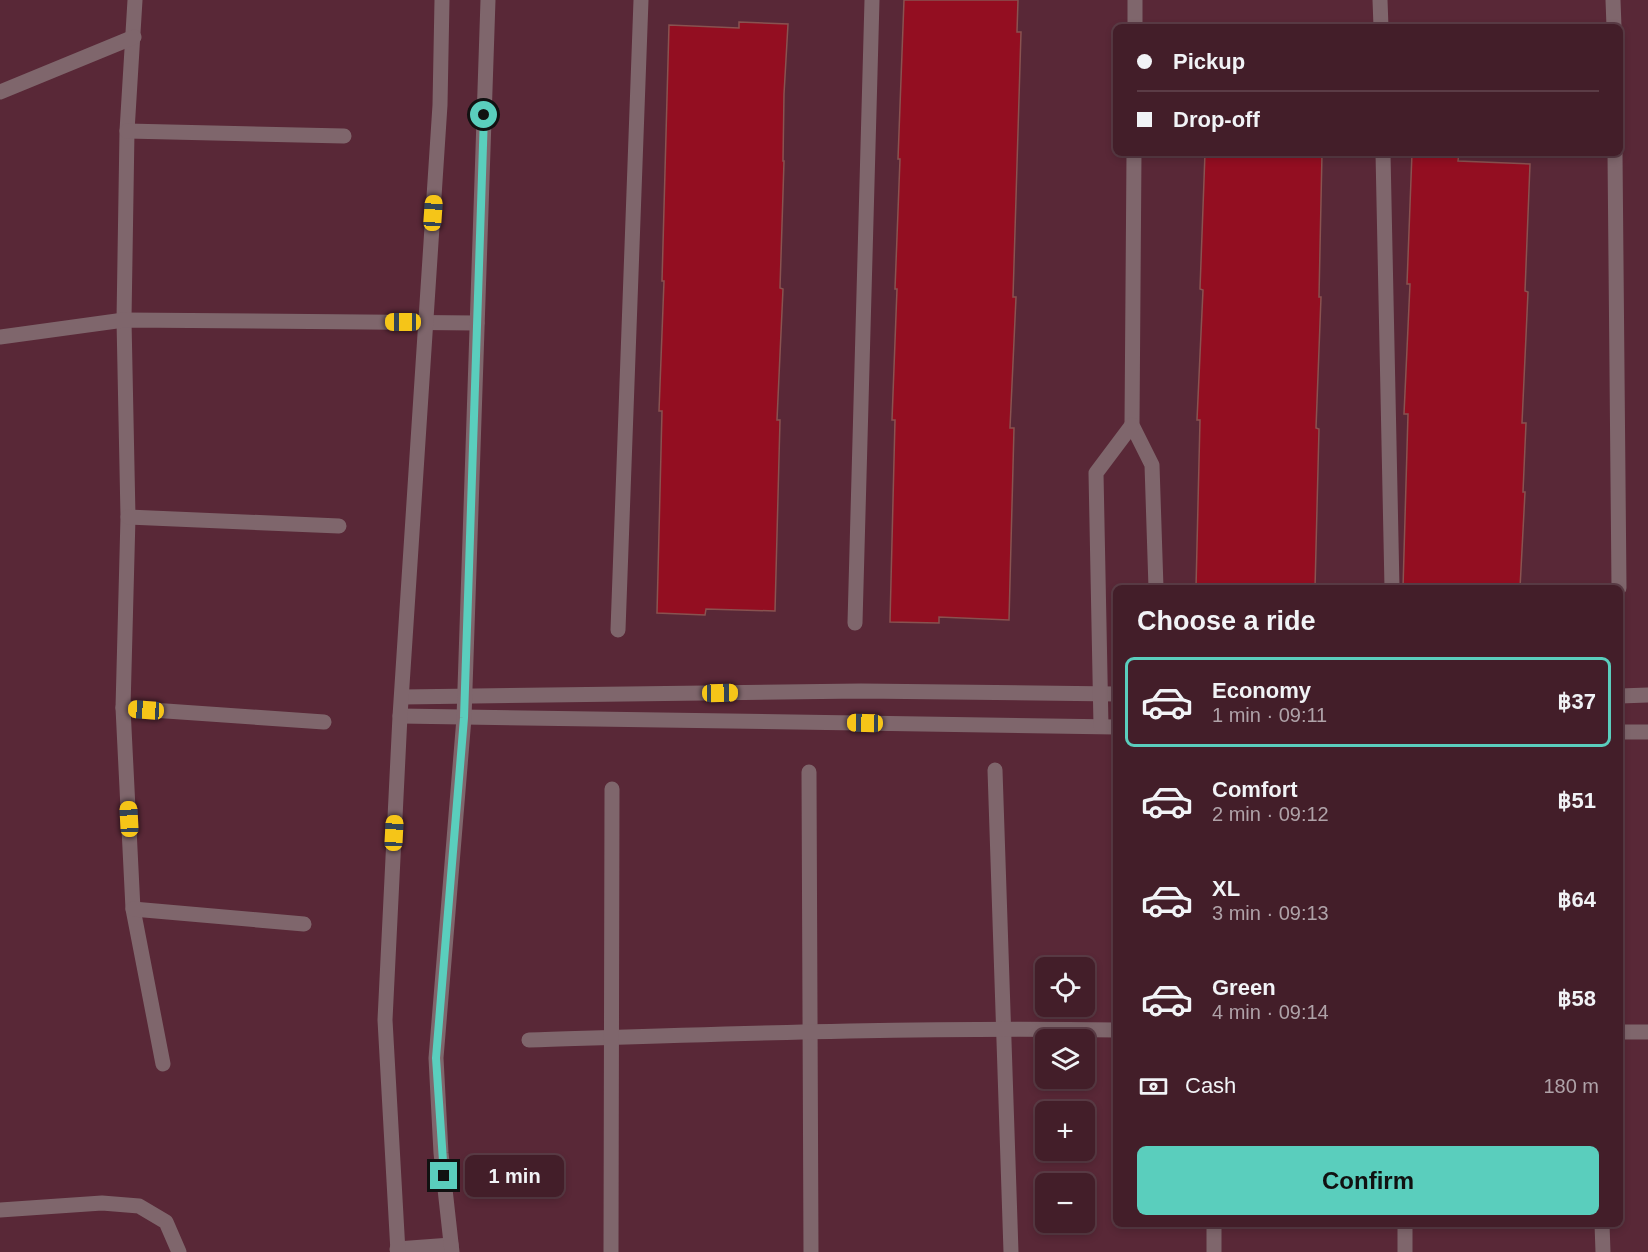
<!DOCTYPE html>
<html lang="en">
<head>
<meta charset="utf-8">
<style>
  :root { --surface:#431e29; --page:#4a2731; --text:#f1f3f6; --muted:#afa2a8; --line:#5b3c46; --accent:#5acebd }
  body { margin:0; font-family:Helvetica,sans-serif; background:var(--page); color:var(--text); height:100vh; display:flex; flex-direction:column; font-size:22px; white-space:nowrap }
  * { box-sizing:border-box; margin:0 }
  p { font-size:20px; color:var(--muted) }
  .icon { flex:none; width:33px; height:33px; fill:none; stroke:currentColor; stroke-width:2; stroke-linecap:round; stroke-linejoin:round }
  .map { position:relative; flex:1; overflow:hidden }
  .details { position:absolute; left:1113px; top:585px; width:510px; height:642px; display:flex; flex-direction:column; background:var(--surface); border-radius:9px; box-shadow:0 3px 9px #0003,0 0 0 2px var(--line) }
  .details>* { flex:none }
  .top-card { position:absolute; left:1113px; top:24px; width:510px; height:132px; border-radius:9px; box-shadow:0 3px 9px #0003,0 0 0 2px var(--line); display:grid; align-content:center; height:132px; padding:0 24px; background:var(--surface) }
  .fabs { position:absolute; left:1035px; top:957px; display:grid; gap:12px }
  .fabs a { display:grid; place-items:center; width:60px; height:60px; border-radius:9px; background:var(--surface); box-shadow:0 3px 9px #0003,0 0 0 2px var(--line); font-size:30px }
  .end { position:absolute; width:27px; height:27px; margin:-14px; border:8px solid #5acebd; background:#111; box-shadow:0 0 0 3px #111 }
  .from { border-radius:50% }
  .bubble { position:absolute; height:42px; border-radius:9px; background:var(--surface); box-shadow:0 3px 9px #0003,0 0 0 2px var(--line); font-size:20px; font-weight:700; line-height:42px; text-align:center }
  .car { position:absolute; width:18px; height:36px; margin:-18px -9px; border-radius:8px; box-shadow:0 0 4px 2px #0007; background:linear-gradient(#f5c518 24%,#345 0 40%,#f5c518 0 76%,#345 0 86%,#f5c518 0) }
  .top-card b { display:flex; align-items:center; gap:21px; height:57px; font-size:22px }
  .top-card b+b { border-top:2px solid var(--line) }
  .top-card i { width:15px; height:15px; background:var(--text) }
  ul { padding:0; list-style:none }
  li { display:flex; align-items:center; gap:18px; height:90px; margin:0 12px 9px; padding:0 12px; border:3px solid transparent; border-radius:9px }
  li div { flex:1 }
  li b { display:block; font-size:22px }
  li em { font-style:normal; font-weight:700 }
  li.on { border-color:var(--accent) }
  li>.icon { width:54px; height:54px; stroke-width:1.5 }
  h2 { padding:0 24px; font-size:27px; line-height:72px }
  .pay { display:flex; align-items:center; gap:15px; height:66px; padding:0 24px; font-size:22px }
  .pay p { margin-inline-start:auto }
  .action { display:flex; gap:12px; margin-top:auto; padding:12px 24px }
  .action a { flex:1; height:69px; border-radius:9px; background:var(--accent); color:#111; font-size:24px; font-weight:700; line-height:69px; text-align:center }
  .map>svg:first-child { display:block }
  .building { fill:#930e21; stroke:#895250; stroke-width:1.5 }
  .lines { fill:none; stroke-linecap:round; stroke-linejoin:round }
  .street { stroke:#7f666c; stroke-width:15 }
  .route { stroke:#5acebd; stroke-width:8 }
</style>
</head>
<body>
<div class="map">
<svg width="1648" height="1252" viewBox="0 0 1648 1252">
  <rect width="100%" height="100%" fill="#592837"/>
  <g class="building">
    <path d="M 904,0 L 1018,0 L 1017,32 L 1021,32 L 1013,297 L 1016,297 L 1010,428 L 1014,428 L 1009,620 L 939,617 L 939,623 L 890,622 L 895,420 L 892,420 L 897,289 L 895,289 L 900,159 L 898,159 Z"/>
    <path d="M 739,22 L 788,24 L 784,94 L 783,161 L 784,161 L 780,288 L 783,289 L 777,420 L 780,420 L 775,611 L 706,609 L 705,615 L 657,613 L 662,411 L 659,411 L 664,281 L 662,281 L 669,25 L 739,28 Z"/>
    <path d="M 1205,153 L 1322,153 L 1319,297 L 1321,297 L 1316,428 L 1319,429 L 1315,588 L 1196,588 L 1200,420 L 1197,420 L 1203,290 L 1200,289 Z"/>
    <path d="M 1412,153 L 1459,153 L 1458,161 L 1530,164 L 1525,291 L 1528,292 L 1522,423 L 1526,423 L 1523,492 L 1525,492 L 1520,588 L 1403,588 L 1408,414 L 1404,414 L 1410,284 L 1407,284 Z"/>
  </g>
  <g class="lines">
    <g class="street">
      <path d="M 135,0 L 127,131 L 124,320 L 128,517 L 123,708 L 133,909 L 163,1064"/>
      <path d="M 1380,0 L 1381,27"/>
      <path d="M 1613,0 L 1614,27"/>
      <path d="M 1135,27 L 1135,0"/>
      <path d="M 0,92 L 134,37"/>
      <path d="M 127,131 L 344,136"/>
      <path d="M 1134,153 L 1132,425 L 1152,465 L 1156,588"/>
      <path d="M 1383,153 L 1392,588"/>
      <path d="M 1615,153 L 1619,588"/>
      <path d="M 0,337 L 124,320 L 477,323"/>
      <path d="M 128,517 L 339,526"/>
      <path d="M 855,623 L 872,0"/>
      <path d="M 618,630 L 641,0"/>
      <path d="M 1620,696 L 1648,695"/>
      <path d="M 402,697 L 861,691 L 1116,694"/>
      <path d="M 123,708 L 324,722"/>
      <path d="M 400,716 L 1116,727"/>
      <path d="M 1101,726 L 1096,473 L 1132,425"/>
      <path d="M 1620,732 L 1648,732"/>
      <path d="M 995,770 L 1011,1252"/>
      <path d="M 809,772 L 811,1252"/>
      <path d="M 133,909 L 304,924"/>
      <path d="M 1620,1032 L 1648,1032"/>
      <path d="M 529,1040 C 725,1034 920,1027 1116,1030"/>
      <path d="M 0,1210 L 102,1203 L 139,1206 L 166,1222 L 179,1252"/>
      <path d="M 1214,1224 L 1214,1252"/>
      <path d="M 1405,1224 L 1405,1252"/>
      <path d="M 1602,1224 L 1603,1252"/>
      <path d="M 397,1249 L 451,1245"/>
      <path d="M 398,1252 L 385,1020 L 400,716 L 440,105 L 442,0"/>
      <path d="M 452,1252 L 441,1153 L 436,1058 L 464,718 L 488,0"/>
      <path d="M 611,1252 L 612,789"/>
    </g>
  </g>
  <g class="lines">
    <path class="route" d="M 444,1176 L 436,1058 L 464,718 L 484,115"/>
  </g>
</svg>
<div class="fabs">
<a><svg class="icon" aria-label="locate" viewBox="0 0 24 24"><circle cx="12" cy="12" r="6"/><path d="M12 2v4M12 18v4M2 12h4M18 12h4"/></svg></a>
<a><svg class="icon" aria-label="layers" viewBox="0 0 24 24"><path d="M12 4l9 5-9 5-9-5zM3 14l9 5 9-5"/></svg></a>
<a>+</a>
<a>−</a>
</div>
<i class="end from" style="left:484px;top:115px"></i>
<i class="end" style="left:444px;top:1176px"></i>
<div class="bubble" style="left:465px;top:1155px;width:99px">1 min</div>
<i class="car" style="left:433px;top:213px;rotate:4deg"></i>
<i class="car" style="left:403px;top:322px;rotate:270deg"></i>
<i class="car" style="left:720px;top:693px;rotate:89deg"></i>
<i class="car" style="left:146px;top:710px;rotate:274deg"></i>
<i class="car" style="left:865px;top:723px;rotate:271deg"></i>
<i class="car" style="left:129px;top:819px;rotate:357deg"></i>
<i class="car" style="left:394px;top:833px;rotate:3deg"></i>
<div class="top-card">
<b><i class="from"></i>Pickup</b>
<b><i></i>Drop-off</b>
</div>
<section class="details">
<h2>Choose a ride</h2>
<ul>
<li class="on"><svg class="icon" aria-label="car" viewBox="0 0 24 24"><path d="M5 17H2v-5l4-1 3-4h7l3 4 3 1v5h-3M9 17h6M6 11h13"/><circle cx="7" cy="17" r="2"/><circle cx="17" cy="17" r="2"/></svg><div><b>Economy</b><p>1 min · 09:11</p></div><em>฿37</em></li>
<li><svg class="icon" aria-label="car" viewBox="0 0 24 24"><path d="M5 17H2v-5l4-1 3-4h7l3 4 3 1v5h-3M9 17h6M6 11h13"/><circle cx="7" cy="17" r="2"/><circle cx="17" cy="17" r="2"/></svg><div><b>Comfort</b><p>2 min · 09:12</p></div><em>฿51</em></li>
<li><svg class="icon" aria-label="car" viewBox="0 0 24 24"><path d="M5 17H2v-5l4-1 3-4h7l3 4 3 1v5h-3M9 17h6M6 11h13"/><circle cx="7" cy="17" r="2"/><circle cx="17" cy="17" r="2"/></svg><div><b>XL</b><p>3 min · 09:13</p></div><em>฿64</em></li>
<li><svg class="icon" aria-label="car" viewBox="0 0 24 24"><path d="M5 17H2v-5l4-1 3-4h7l3 4 3 1v5h-3M9 17h6M6 11h13"/><circle cx="7" cy="17" r="2"/><circle cx="17" cy="17" r="2"/></svg><div><b>Green</b><p>4 min · 09:14</p></div><em>฿58</em></li>
</ul>
<div class="pay"><svg class="icon" aria-label="cash" viewBox="0 0 24 24"><path d="M3 7h18v10H3z"/><circle cx="12" cy="12" r="2"/></svg>Cash<p>180 m</p></div>
<div class="action"><a>Confirm</a></div>
</section>
</div>
</body>
</html>
